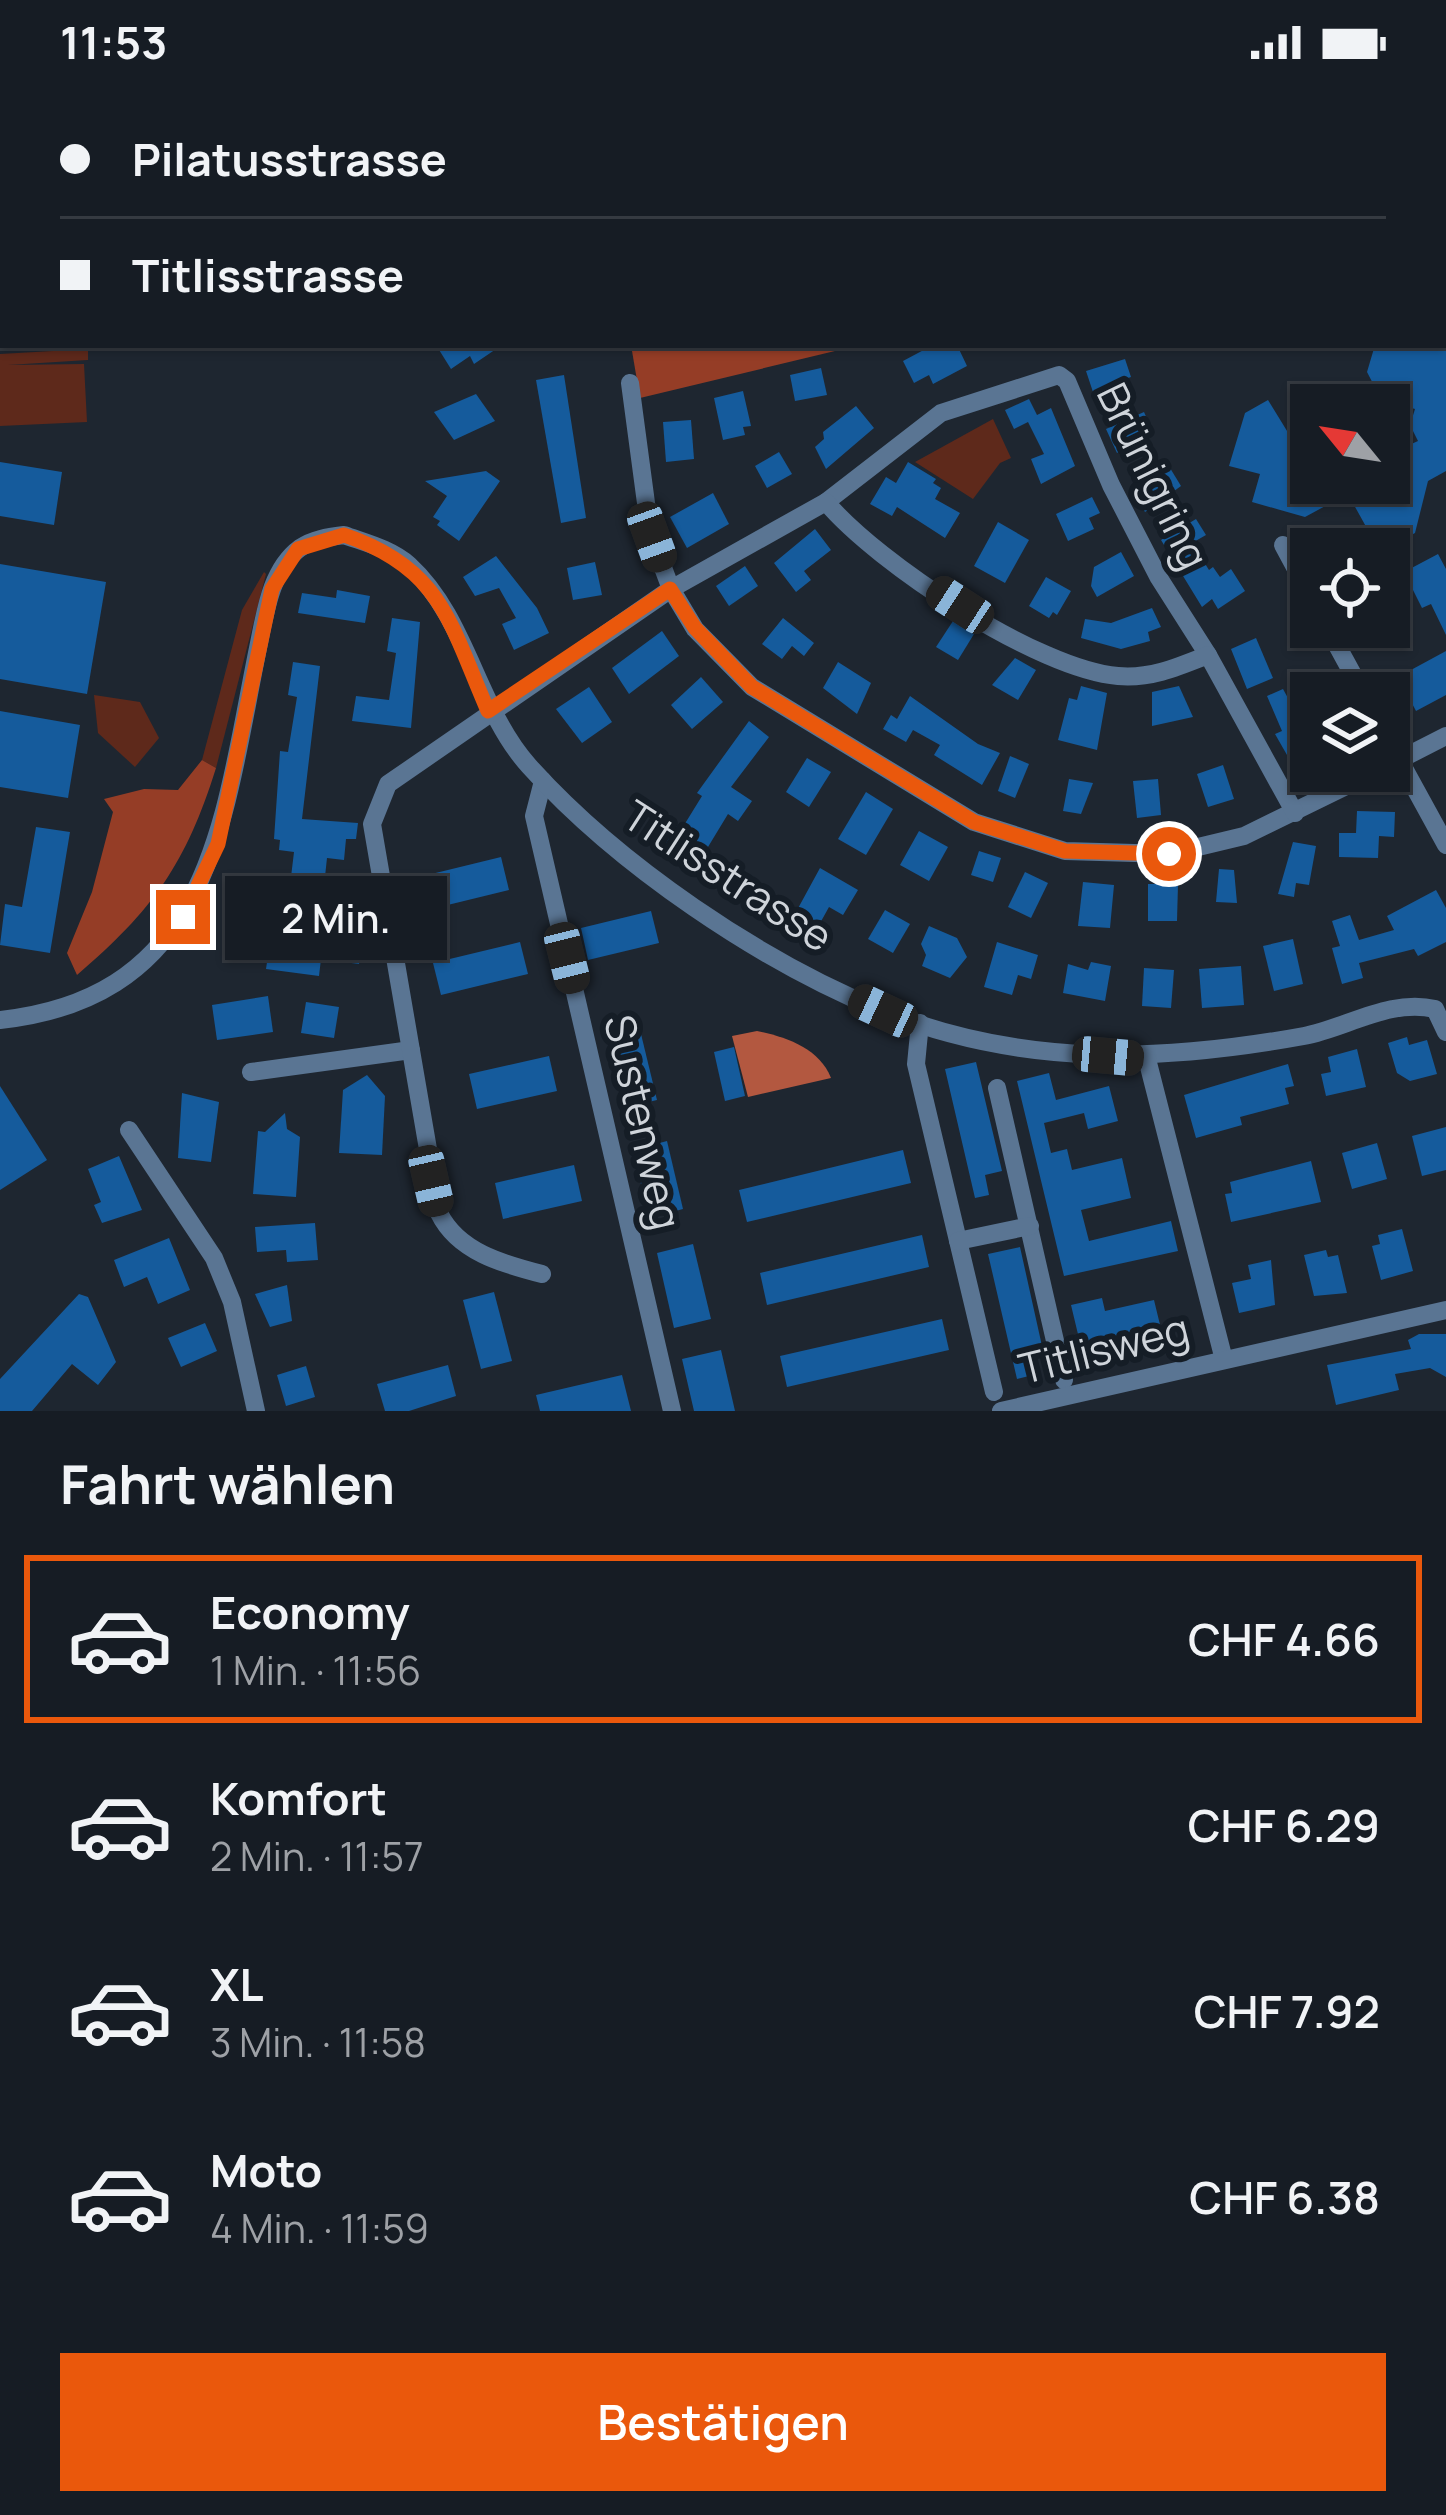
<!DOCTYPE html>
<html lang="de">
<head>
<meta charset="utf-8">
<style>
  :root { --surface:#161c24; --page:#1f252c; --text:#f1f3f6; --muted:#9ea1a6; --line:#353a41; --accent:#ea580c }
  body { margin:0; font-family:Manrope,sans-serif; background:var(--page); color:var(--text); height:100vh; display:flex; flex-direction:column; font-size:45px; white-space:nowrap }
  * { box-sizing:border-box; margin:0 }
  p { font-size:39px; color:var(--muted) }
  .icon { flex:none; width:66px; height:66px; fill:none; stroke:currentColor; stroke-width:2; stroke-linecap:round; stroke-linejoin:round }
  .map { position:relative; height:1327px; overflow:hidden }
  .drawer { display:flex; flex-direction:column; background:var(--surface); flex:1 }
  .drawer>* { flex:none }
  .banner { position:absolute; left:0px; top:0px; width:1446px; height:264px; box-shadow:0 3px 9px #0004,0 0 0 3px var(--line); display:grid; align-content:center; height:264px; padding:0 60px; background:var(--surface) }
  .needle { width:78px; rotate:300deg }
  .tools { position:absolute; left:1290px; top:300px; display:grid; gap:24px }
  .tools a { display:grid; place-items:center; width:120px; height:120px; border-radius:0px; background:var(--surface); box-shadow:0 3px 9px #0004,0 0 0 3px var(--line); font-size:60px }
  .end { position:absolute; width:54px; height:54px; margin:-27px; border:15px solid #ea580c; background:#fff; box-shadow:0 0 0 6px #fff }
  .from { border-radius:50% }
  .bubble { position:absolute; height:84px; border-radius:0px; background:var(--surface); box-shadow:0 3px 9px #0004,0 0 0 3px var(--line); font-size:39px; font-weight:600; line-height:84px; text-align:center }
  .car { position:absolute; width:36px; height:72px; margin:-36px -18px; border-radius:15px; box-shadow:0 0 9px 3px #0007; background:linear-gradient(#222 24%,#8ab4d8 0 40%,#222 0 76%,#8ab4d8 0 86%,#222 0) }
  .banner b { display:flex; align-items:center; gap:42px; height:114px; font-size:45px }
  .banner b+b { border-top:3px solid var(--line) }
  .banner i { width:30px; height:30px; background:var(--text) }
  ul { padding:0; list-style:none }
  li { display:flex; align-items:center; gap:36px; height:168px; margin:0 24px 18px; padding:0 36px; border:6px solid transparent; border-radius:0px }
  li div { flex:1 }
  li b { display:block; font-size:45px }
  li em { font-style:normal; font-weight:600 }
  li.active { border-color:var(--accent) }
  li>.icon { width:108px; height:108px; stroke-width:1.5 }
  h2 { padding:0 60px; font-size:54px; line-height:144px }
  .primary-button { display:flex; gap:24px; margin-top:auto; padding:24px 60px }
  .primary-button a { flex:1; height:138px; border-radius:0px; background:var(--accent); color:#fff; font-size:48px; font-weight:600; line-height:138px; text-align:center }
  .status { display:flex; justify-content:space-between; align-items:center; height:84px; padding:0 60px; background:var(--surface); direction:ltr }
  .status svg { height:33px; fill:currentColor }
  .map>svg:first-child { display:block }
  .green { fill:#5e291b }
  .forest { fill:#953d26 }
  .water { fill:#b35840 }
  .building { fill:#155b9c }
  .lines { fill:none; stroke-linecap:round; stroke-linejoin:round }
  .minor { stroke:#5a7593; stroke-width:18 }
  .route { stroke:#ea580c; stroke-width:15 }
  .labels { text-anchor:middle; stroke-width:12; stroke-linejoin:round; paint-order:stroke }
  .street-label { font-size:42px; fill:#cfd4da; stroke:#151d26 }
</style>
</head>
<body>
<div class="status"><b>11:53</b><svg viewBox="0 0 49 12"><path d="M0 12V9h3v3zM5 12V6h3v6zM10 12V3h3v9zM15 12V0h3v12zM26 1h20v11H26zM47 4h2v5h-2z"/></svg></div>
<div class="map">
<svg width="1446" height="1327" viewBox="0 0 1446 1327">
  <rect width="100%" height="100%" fill="#1e2630"/>
  <g class="green">
    <path d="M 0,0 L 116,3 L 3,3 L 0,254 Z"/>
    <path d="M 88,265 L 88,276 L 8,281 L 84,280 L 87,338 L 0,342 L 0,270 Z"/>
    <path d="M 993,335 L 1011,374 L 1000,379 L 973,415 L 915,378 Z"/>
    <path d="M 264,488 L 266,490 L 216,684 L 202,676 L 242,526 Z"/>
    <path d="M 94,611 L 140,618 L 159,654 L 135,683 L 98,649 Z"/>
  </g>
  <g class="forest">
    <path d="M 631,261 L 860,261 L 640,314 Z"/>
    <path d="M 202,676 L 216,684 C 186,780 153,826 77,891 L 67,869 L 92,808 L 113,728 L 104,715 L 144,705 L 178,706 Z"/>
  </g>
  <path class="water" d="M 757,947 C 786,953 819,964 831,994 L 748,1013 L 732,952 Z"/>
  <g class="building">
    <path d="M 436,261 L 502,261 L 474,280 L 470,272 L 451,285 Z"/>
    <path d="M 933,261 L 957,261 L 967,282 L 933,300 L 929,291 L 914,299 L 903,277 Z"/>
    <path d="M 1375,261 L 1446,261 L 1446,387 L 1428,397 L 1415,449 L 1388,463 L 1374,457 L 1349,412 L 1358,399 L 1406,400 L 1389,370 L 1418,357 L 1410,341 L 1415,325 L 1381,315 L 1367,288 Z"/>
    <path d="M 1125,275 L 1131,293 L 1119,297 L 1122,306 L 1095,314 L 1086,287 Z"/>
    <path d="M 821,284 L 827,311 L 795,317 L 790,291 Z"/>
    <path d="M 564,291 L 586,434 L 561,439 L 536,296 Z"/>
    <path d="M 743,307 L 751,342 L 743,343 L 745,351 L 723,356 L 714,314 Z"/>
    <path d="M 476,310 L 495,337 L 454,356 L 434,328 Z"/>
    <path d="M 1029,315 L 1037,331 L 1051,324 L 1075,382 L 1041,400 L 1031,375 L 1044,370 L 1028,338 L 1014,345 L 1005,326 Z"/>
    <path d="M 1268,316 L 1311,386 L 1311,399 L 1318,399 L 1329,420 L 1305,433 L 1252,418 L 1260,390 L 1229,382 L 1245,329 Z"/>
    <path d="M 856,322 L 874,344 L 826,385 L 815,363 L 824,355 L 823,348 Z"/>
    <path d="M 1144,328 L 1152,346 L 1117,369 L 1106,345 Z"/>
    <path d="M 691,336 L 694,375 L 666,378 L 663,338 Z"/>
    <path d="M 779,368 L 792,390 L 767,404 L 755,382 Z"/>
    <path d="M 0,378 L 62,388 L 54,441 L 0,432 Z"/>
    <path d="M 908,378 L 936,395 L 933,399 L 941,404 L 935,415 L 960,429 L 945,454 L 897,423 L 892,432 L 870,420 L 886,393 L 896,399 Z"/>
    <path d="M 1170,384 L 1181,402 L 1145,428 L 1132,405 Z"/>
    <path d="M 486,387 L 500,397 L 459,457 L 437,441 L 440,437 L 433,433 L 447,412 L 425,397 Z"/>
    <path d="M 713,409 L 729,440 L 687,464 L 670,433 Z"/>
    <path d="M 1092,413 L 1100,429 L 1089,434 L 1094,445 L 1068,457 L 1056,430 Z"/>
    <path d="M 1196,435 L 1206,451 L 1192,459 L 1209,486 L 1213,483 L 1220,493 L 1231,485 L 1245,507 L 1218,525 L 1212,515 L 1202,523 L 1161,456 Z"/>
    <path d="M 998,438 L 1029,456 L 1005,499 L 974,482 Z"/>
    <path d="M 815,445 L 831,466 L 804,487 L 811,496 L 796,508 L 774,479 Z"/>
    <path d="M 1121,468 L 1134,492 L 1097,513 L 1091,502 L 1094,483 Z"/>
    <path d="M 1438,470 L 1446,485 L 1446,551 L 1431,520 L 1422,524 L 1404,488 Z"/>
    <path d="M 496,472 L 537,524 L 549,549 L 514,566 L 502,540 L 516,534 L 499,504 L 475,512 L 463,493 Z"/>
    <path d="M 595,478 L 602,511 L 573,516 L 567,484 Z"/>
    <path d="M 0,480 L 106,498 L 87,610 L 0,595 Z"/>
    <path d="M 745,482 L 758,502 L 729,522 L 716,502 Z"/>
    <path d="M 1046,493 L 1071,507 L 1057,531 L 1053,528 L 1049,534 L 1029,522 Z"/>
    <path d="M 337,506 L 370,512 L 365,539 L 298,529 L 302,509 L 336,514 Z"/>
    <path d="M 1152,524 L 1161,543 L 1148,548 L 1150,557 L 1121,565 L 1081,554 L 1085,535 L 1111,539 Z"/>
    <path d="M 392,534 L 420,538 L 411,644 L 352,637 L 356,612 L 389,616 L 396,569 L 387,567 Z"/>
    <path d="M 783,534 L 814,559 L 804,572 L 792,562 L 782,575 L 762,560 Z"/>
    <path d="M 953,537 L 974,550 L 958,576 L 936,563 Z"/>
    <path d="M 662,547 L 679,572 L 629,610 L 612,584 Z"/>
    <path d="M 1256,554 L 1273,594 L 1247,605 L 1231,565 Z"/>
    <path d="M 1446,567 L 1446,611 L 1416,627 L 1398,593 Z"/>
    <path d="M 1015,574 L 1036,586 L 1018,616 L 992,601 Z"/>
    <path d="M 293,578 L 320,582 L 302,735 L 358,739 L 356,755 L 346,755 L 344,776 L 327,774 L 318,857 L 362,863 L 359,880 L 321,875 L 319,892 L 266,885 L 271,851 L 301,855 L 305,820 L 288,818 L 294,768 L 279,766 L 280,756 L 274,755 L 280,667 L 288,668 L 297,613 L 288,611 Z"/>
    <path d="M 838,578 L 871,599 L 857,630 L 823,604 Z"/>
    <path d="M 701,593 L 723,618 L 692,645 L 671,621 Z"/>
    <path d="M 1081,602 L 1107,609 L 1097,666 L 1058,656 L 1069,614 L 1077,616 Z"/>
    <path d="M 1179,602 L 1193,633 L 1152,642 L 1152,608 Z"/>
    <path d="M 589,603 L 612,638 L 582,659 L 556,625 Z"/>
    <path d="M 1283,605 L 1311,656 L 1311,679 L 1295,685 L 1275,650 L 1282,647 L 1267,612 Z"/>
    <path d="M 910,612 L 978,660 L 1000,669 L 982,701 L 934,671 L 940,661 L 913,646 L 906,658 L 883,645 L 891,631 L 897,635 Z"/>
    <path d="M 0,627 L 80,641 L 68,714 L 0,703 Z"/>
    <path d="M 749,637 L 769,653 L 731,703 L 752,717 L 738,737 L 728,730 L 694,786 L 662,766 L 676,742 L 681,746 L 702,712 L 697,709 Z"/>
    <path d="M 1010,672 L 1029,680 L 1015,714 L 998,707 Z"/>
    <path d="M 807,674 L 831,688 L 809,723 L 786,708 Z"/>
    <path d="M 1223,681 L 1234,715 L 1208,723 L 1197,690 Z"/>
    <path d="M 1069,695 L 1093,699 L 1081,730 L 1063,727 Z"/>
    <path d="M 1158,695 L 1161,731 L 1137,734 L 1133,697 Z"/>
    <path d="M 866,708 L 893,725 L 866,771 L 838,755 Z"/>
    <path d="M 1357,727 L 1395,728 L 1394,753 L 1379,752 L 1378,774 L 1339,773 L 1339,749 L 1356,749 Z"/>
    <path d="M 36,743 L 70,748 L 50,869 L 0,861 L 5,820 L 22,823 Z"/>
    <path d="M 919,747 L 948,763 L 929,797 L 900,781 Z"/>
    <path d="M 1293,758 L 1316,762 L 1309,801 L 1296,799 L 1294,813 L 1278,810 Z"/>
    <path d="M 979,767 L 1001,774 L 993,798 L 971,791 Z"/>
    <path d="M 501,773 L 509,806 L 419,828 L 411,795 Z"/>
    <path d="M 820,784 L 858,806 L 843,831 L 829,823 L 819,841 L 796,828 Z"/>
    <path d="M 1219,785 L 1234,786 L 1237,819 L 1216,818 Z"/>
    <path d="M 1025,788 L 1048,799 L 1031,834 L 1008,823 Z"/>
    <path d="M 1083,798 L 1114,801 L 1110,844 L 1078,842 Z"/>
    <path d="M 1148,800 L 1178,800 L 1177,837 L 1148,837 Z"/>
    <path d="M 1436,806 L 1446,824 L 1446,858 L 1418,872 L 1414,865 L 1359,879 L 1363,894 L 1342,900 L 1332,864 L 1340,862 L 1332,837 L 1350,831 L 1359,856 L 1394,846 L 1387,832 Z"/>
    <path d="M 885,826 L 910,840 L 893,869 L 868,855 Z"/>
    <path d="M 651,827 L 659,859 L 588,876 L 581,844 Z"/>
    <path d="M 929,842 L 957,854 L 967,873 L 950,894 L 922,882 L 926,871 L 921,860 Z"/>
    <path d="M 1293,855 L 1303,900 L 1274,907 L 1263,862 Z"/>
    <path d="M 520,858 L 528,890 L 441,911 L 433,879 Z"/>
    <path d="M 997,858 L 1038,871 L 1031,895 L 1018,891 L 1012,911 L 984,903 Z"/>
    <path d="M 1091,878 L 1111,882 L 1105,917 L 1063,909 L 1068,880 L 1088,886 Z"/>
    <path d="M 1241,882 L 1244,921 L 1202,924 L 1199,885 Z"/>
    <path d="M 1144,884 L 1174,886 L 1171,924 L 1142,922 Z"/>
    <path d="M 268,912 L 273,948 L 217,956 L 212,921 Z"/>
    <path d="M 306,918 L 339,923 L 334,954 L 301,949 Z"/>
    <path d="M 641,950 L 657,1016 L 624,1024 L 608,958 Z"/>
    <path d="M 1407,953 L 1409,961 L 1427,956 L 1437,990 L 1410,997 L 1397,989 L 1388,959 Z"/>
    <path d="M 734,963 L 745,1012 L 725,1017 L 714,968 Z"/>
    <path d="M 1357,965 L 1366,1003 L 1326,1012 L 1321,990 L 1331,988 L 1328,973 Z"/>
    <path d="M 549,972 L 557,1007 L 477,1025 L 469,990 Z"/>
    <path d="M 976,978 L 1002,1087 L 985,1091 L 989,1111 L 975,1114 L 945,985 Z"/>
    <path d="M 1288,980 L 1294,1002 L 1285,1004 L 1289,1020 L 1240,1033 L 1242,1041 L 1196,1054 L 1184,1011 Z"/>
    <path d="M 1049,989 L 1056,1016 L 1109,1002 L 1118,1037 L 1088,1045 L 1084,1029 L 1044,1039 L 1051,1069 L 1067,1065 L 1072,1086 L 1122,1074 L 1131,1114 L 1081,1126 L 1089,1157 L 1171,1137 L 1178,1167 L 1064,1192 L 1017,997 Z"/>
    <path d="M 367,991 L 385,1012 L 382,1071 L 339,1069 L 343,1006 Z"/>
    <path d="M 0,1002 L 47,1076 L 0,1106 Z"/>
    <path d="M 182,1009 L 219,1018 L 211,1078 L 178,1074 Z"/>
    <path d="M 285,1029 L 287,1045 L 300,1053 L 296,1113 L 253,1110 L 258,1047 L 265,1048 Z"/>
    <path d="M 1446,1043 L 1446,1086 L 1422,1092 L 1412,1052 Z"/>
    <path d="M 667,1057 L 683,1125 L 649,1134 L 633,1066 Z"/>
    <path d="M 1377,1059 L 1387,1095 L 1352,1105 L 1342,1069 Z"/>
    <path d="M 903,1066 L 911,1099 L 747,1138 L 739,1106 Z"/>
    <path d="M 119,1072 L 142,1126 L 102,1139 L 94,1121 L 101,1118 L 88,1085 Z"/>
    <path d="M 1311,1077 L 1321,1118 L 1231,1138 L 1225,1110 L 1232,1109 L 1230,1098 Z"/>
    <path d="M 574,1081 L 582,1117 L 503,1135 L 495,1099 Z"/>
    <path d="M 315,1139 L 318,1176 L 287,1178 L 286,1166 L 257,1168 L 255,1143 Z"/>
    <path d="M 1402,1145 L 1413,1187 L 1381,1196 L 1372,1162 L 1380,1160 L 1378,1151 Z"/>
    <path d="M 922,1151 L 929,1183 L 767,1221 L 760,1189 Z"/>
    <path d="M 169,1154 L 190,1206 L 158,1220 L 147,1193 L 124,1203 L 114,1176 Z"/>
    <path d="M 693,1160 L 711,1235 L 674,1244 L 657,1169 Z"/>
    <path d="M 1020,1163 L 1044,1271 L 1029,1275 L 1033,1291 L 1017,1295 L 988,1170 Z"/>
    <path d="M 1326,1166 L 1328,1173 L 1338,1171 L 1347,1209 L 1314,1212 L 1304,1171 Z"/>
    <path d="M 1271,1176 L 1275,1221 L 1239,1229 L 1232,1199 L 1251,1195 L 1248,1181 Z"/>
    <path d="M 287,1201 L 292,1237 L 270,1243 L 255,1210 Z"/>
    <path d="M 494,1208 L 512,1277 L 481,1285 L 463,1216 Z"/>
    <path d="M 79,1210 L 88,1213 L 116,1278 L 98,1301 L 72,1280 L 32,1327 L 0,1327 L 0,1295 Z"/>
    <path d="M 1102,1214 L 1105,1227 L 1154,1216 L 1162,1249 L 1082,1267 L 1071,1221 Z"/>
    <path d="M 942,1235 L 949,1266 L 787,1303 L 780,1272 Z"/>
    <path d="M 205,1239 L 217,1267 L 181,1283 L 168,1254 Z"/>
    <path d="M 1419,1250 L 1446,1250 L 1446,1293 L 1430,1284 L 1395,1290 L 1399,1306 L 1336,1321 L 1327,1281 L 1411,1265 L 1408,1256 Z"/>
    <path d="M 721,1266 L 735,1327 L 694,1327 L 682,1275 Z"/>
    <path d="M 448,1281 L 456,1312 L 409,1327 L 385,1327 L 377,1300 Z"/>
    <path d="M 306,1282 L 315,1313 L 286,1322 L 277,1291 Z"/>
    <path d="M 622,1291 L 631,1327 L 540,1327 L 536,1311 Z"/>
  </g>
  <g class="lines">
    <g class="minor">
      <path d="M 1429,3 L 1429,0"/>
      <path d="M 630,299 L 650,449 L 671,505 L 695,545 L 752,603 L 974,738 L 1065,767 L 1169,770 L 1244,752 L 1377,687"/>
      <path d="M 826,418 L 941,329 L 1059,291 L 1067,297 L 1111,401 L 1159,494 L 1208,571"/>
      <path d="M 1283,461 L 1311,513"/>
      <path d="M 1327,543 L 1363,609"/>
      <path d="M 1389,657 L 1446,761"/>
      <path d="M 1391,680 L 1446,652"/>
      <path d="M 543,697 L 534,732 L 672,1327"/>
      <path d="M 0,936 C 213,913 223,735 258,564 C 265,531 270,486 300,464 C 313,455 328,453 344,451 C 366,459 391,465 409,481 C 467,534 477,624 529,682 C 618,781 761,878 885,928 C 1023,983 1161,978 1304,952 C 1346,944 1391,914 1435,925 L 1446,948"/>
      <path d="M 920,939 L 916,980 L 994,1308"/>
      <path d="M 1147,975 L 1223,1272"/>
      <path d="M 251,988 L 411,966"/>
      <path d="M 997,1004 L 1064,1296"/>
      <path d="M 129,1046 L 214,1174 L 232,1218 L 256,1327"/>
      <path d="M 958,1157 L 1030,1142"/>
      <path d="M 542,1190 C 503,1180 458,1168 439,1129 L 372,740 L 388,700 L 671,505 L 826,418 C 877,479 1039,586 1118,592 C 1150,595 1178,583 1208,571 L 1295,729"/>
      <path d="M 1001,1327 L 1446,1226"/>
    </g>
  </g>
  <g class="lines">
    <path class="route" d="M 183,833 L 218,760 L 272,505 L 298,465 L 344,451 C 442,484 450,540 488,627 L 670,505 L 695,544 L 752,603 L 974,738 L 1065,767 L 1169,770"/>
  </g>
  <g class="labels">
    <g class="street-label">
      <text transform="translate(1153 392) rotate(64)" y="15">Brünigring</text>
      <text transform="translate(728 792) rotate(33)" y="15">Titlisstrasse</text>
      <text transform="translate(643 1038) rotate(77)" y="15">Sustenweg</text>
      <text transform="translate(1104 1265) rotate(-14)" y="15">Titlisweg</text>
    </g>
  </g>
</svg>
<div class="tools">
<a><svg class="needle" viewBox="-14 -14 28 28"><path d="M0-13l5 13h-10z" fill="#e53935"/><path d="M0 13l5-13h-10z" fill="#9ea1a6"/></svg></a>
<a><svg class="icon" aria-label="locate" viewBox="0 0 24 24"><circle cx="12" cy="12" r="6"/><path d="M12 2v4M12 18v4M2 12h4M18 12h4"/></svg></a>
<a><svg class="icon" aria-label="layers" viewBox="0 0 24 24"><path d="M12 4l9 5-9 5-9-5zM3 14l9 5 9-5"/></svg></a>
</div>
<i class="end from" style="left:1169px;top:770px"></i>
<i class="end" style="left:183px;top:833px"></i>
<div class="bubble" style="left:225px;top:792px;width:222px">2 Min.</div>
<i class="car" style="left:652px;top:453px;rotate:160deg"></i>
<i class="car" style="left:960px;top:521px;rotate:303deg"></i>
<i class="car" style="left:567px;top:874px;rotate:166deg"></i>
<i class="car" style="left:883px;top:927px;rotate:295deg"></i>
<i class="car" style="left:1108px;top:972px;rotate:95deg"></i>
<i class="car" style="left:431px;top:1097px;rotate:167deg"></i>
<div class="banner">
<b><i class="from"></i>Pilatusstrasse</b>
<b><i></i>Titlisstrasse</b>
</div>
</div>
<section class="drawer">
<h2>Fahrt wählen</h2>
<ul>
<li class="active"><svg class="icon" aria-label="car" viewBox="0 0 24 24"><path d="M5 17H2v-5l4-1 3-4h7l3 4 3 1v5h-3M9 17h6M6 11h13"/><circle cx="7" cy="17" r="2"/><circle cx="17" cy="17" r="2"/></svg><div><b>Economy</b><p>1 Min. · 11:56</p></div><em>CHF 4.66</em></li>
<li><svg class="icon" aria-label="car" viewBox="0 0 24 24"><path d="M5 17H2v-5l4-1 3-4h7l3 4 3 1v5h-3M9 17h6M6 11h13"/><circle cx="7" cy="17" r="2"/><circle cx="17" cy="17" r="2"/></svg><div><b>Komfort</b><p>2 Min. · 11:57</p></div><em>CHF 6.29</em></li>
<li><svg class="icon" aria-label="car" viewBox="0 0 24 24"><path d="M5 17H2v-5l4-1 3-4h7l3 4 3 1v5h-3M9 17h6M6 11h13"/><circle cx="7" cy="17" r="2"/><circle cx="17" cy="17" r="2"/></svg><div><b>XL</b><p>3 Min. · 11:58</p></div><em>CHF 7.92</em></li>
<li><svg class="icon" aria-label="car" viewBox="0 0 24 24"><path d="M5 17H2v-5l4-1 3-4h7l3 4 3 1v5h-3M9 17h6M6 11h13"/><circle cx="7" cy="17" r="2"/><circle cx="17" cy="17" r="2"/></svg><div><b>Moto</b><p>4 Min. · 11:59</p></div><em>CHF 6.38</em></li>
</ul>
<div class="primary-button"><a>Bestätigen</a></div>
</section>
</body>
</html>
